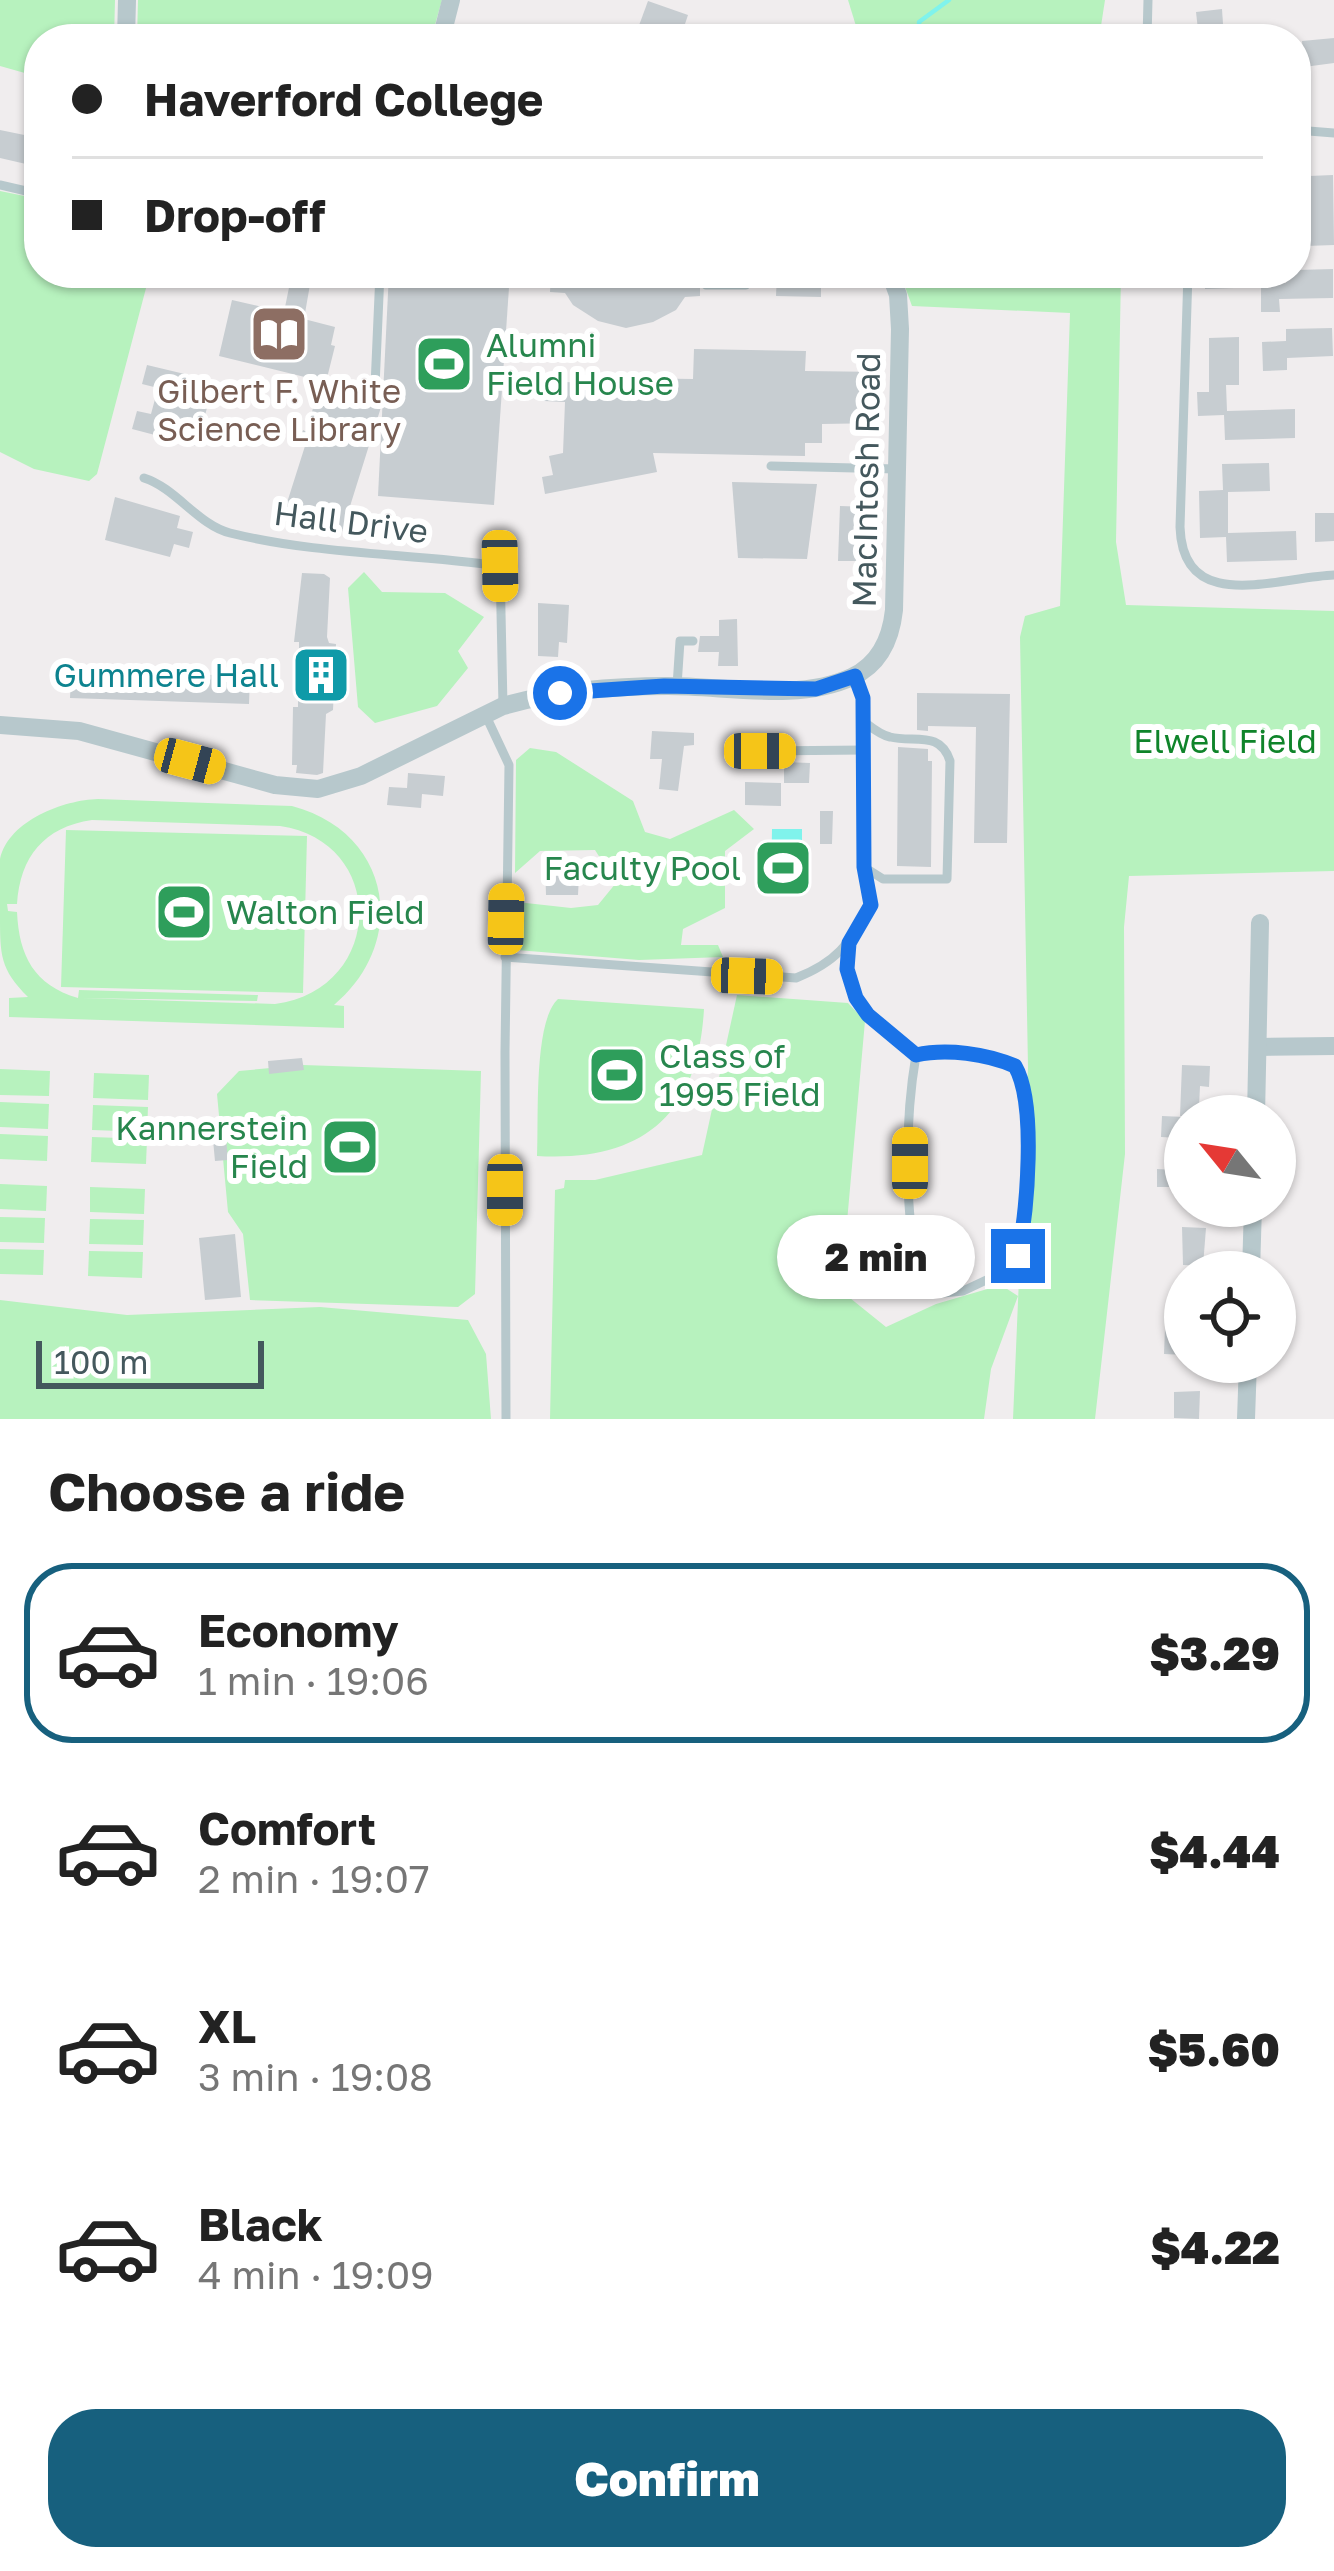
<!DOCTYPE html>
<html lang="en">
<head>
<meta charset="utf-8">
<style>
  :root { --surface:#fff; --page:#f6f6f6; --text:#222; --muted:#767676; --line:#e0e0e0; --accent:#17607e }
  body { margin:0; font-family:"Golos Text",sans-serif; background:var(--page); color:var(--text); height:100vh; display:flex; flex-direction:column; font-size:45px; white-space:nowrap }
  * { box-sizing:border-box; margin:0 }
  p { font-size:39px; color:var(--muted) }
  .icon { flex:none; width:66px; height:66px; fill:none; stroke:currentColor; stroke-width:2; stroke-linecap:round; stroke-linejoin:round }
  .map { position:relative; height:1419px; overflow:hidden }
  .sheet { display:flex; flex-direction:column; background:var(--surface); flex:1 }
  .sheet>* { flex:none }
  .top-card { position:absolute; left:24px; top:24px; width:1287px; height:264px; border-radius:48px; box-shadow:0 3px 9px #0004; display:grid; align-content:center; height:264px; padding:0 48px; background:var(--surface) }
  .needle { width:78px; rotate:300deg }
  .fabs { position:absolute; left:1164px; top:1095px; display:grid; gap:24px }
  .fabs a { display:grid; place-items:center; width:132px; height:132px; border-radius:50%; background:var(--surface); box-shadow:0 3px 9px #0004; font-size:60px }
  .scale { position:absolute; left:36px; bottom:30px; width:228px; box-sizing:border-box; padding-left:12px; border:6px solid #44585d; border-top:0; font-size:33px; line-height:42px; white-space:nowrap; color:#44585d; -webkit-text-stroke:9px #fff; paint-order:stroke }
  .end { position:absolute; width:54px; height:54px; margin:-27px; border:15px solid #1a73e8; background:#fff; box-shadow:0 0 0 6px #fff }
  .from { border-radius:50% }
  .bubble { position:absolute; height:84px; border-radius:42px; background:var(--surface); box-shadow:0 3px 9px #0004; font-size:39px; font-weight:800; line-height:84px; text-align:center }
  .car { position:absolute; width:36px; height:72px; margin:-36px -18px; border-radius:15px; box-shadow:0 0 9px 3px #0007; background:linear-gradient(#f5c518 24%,#345 0 40%,#f5c518 0 76%,#345 0 86%,#f5c518 0) }
  .top-card b { display:flex; align-items:center; gap:42px; height:114px; font-size:45px }
  .top-card b+b { border-top:3px solid var(--line) }
  .top-card i { width:30px; height:30px; background:var(--text) }
  ul { padding:0; list-style:none }
  li { display:flex; align-items:center; gap:36px; height:180px; margin:0 24px 18px; padding:0 24px; border:6px solid transparent; border-radius:48px }
  li div { flex:1 }
  li b { display:block; font-size:45px }
  li em { font-style:normal; font-weight:800 }
  li.selected { border-color:var(--accent) }
  li>.icon { width:108px; height:108px; stroke-width:1.5 }
  h2 { padding:0 48px; font-size:54px; line-height:144px }
  .primary-button { display:flex; gap:24px; margin-top:auto; padding:24px 48px }
  .primary-button a { flex:1; height:138px; border-radius:48px; background:var(--accent); color:#fff; font-size:48px; font-weight:800; line-height:138px; text-align:center }
  .map>svg:first-child { display:block }
  .green { fill:#b7f2be; fill-rule:evenodd }
  .water { fill:#80f3ec }
  .lines { fill:none; stroke-linecap:round; stroke-linejoin:round }
  .stream { stroke:#80f3ec; stroke-width:4.5 }
  .building { fill:#c7cdd1 }
  .service { stroke:#b7c8cc; stroke-width:9 }
  .minor { stroke:#b7c8cc; stroke-width:18 }
  .route { stroke:#1a73e8; stroke-width:15 }
  .labels { text-anchor:middle; stroke-width:12; stroke-linejoin:round; paint-order:stroke }
  .leisure-label { font-size:33px; fill:#27864d; stroke:#fff; text-anchor:start }
  .education-label { font-size:33px; fill:#785e54; stroke:#fff }
  .street-label { font-size:33px; fill:#44585d; stroke:#fff }
  .culture-label { font-size:33px; fill:#0d838f; stroke:#fff; text-anchor:end }
  .park-label { font-size:33px; fill:#0f842a; stroke:#fff }
</style>
</head>
<body>
<div class="map">
<svg width="1334" height="1419" viewBox="0 0 1334 1419">
  <rect width="100%" height="100%" fill="#f0edee"/>
  <g class="green">
    <path d="M 0,0 L 115,0 L 114,39 L 39,39 L 39,77 L 0,66 Z"/>
    <path d="M 138,0 L 442,0 L 431,39 L 137,39 Z"/>
    <path d="M 848,0 L 1105,0 L 1099,39 L 860,39 Z"/>
    <path d="M 0,191 L 39,199 L 39,273 L 150,273 L 97,474 L 89,481 L 34,469 L 0,452 Z"/>
    <path d="M 900,273 L 1121,273 L 1116,542 L 1126,605 L 1334,611 L 1334,871 L 1129,876 L 1124,927 L 1125,1154 L 1095,1419 L 1013,1419 L 1028,1067 L 1020,637 L 1025,616 L 1060,606 L 1070,313 L 912,306 Z"/>
    <path d="M 364,572 L 382,592 L 445,593 L 484,617 L 458,651 L 468,668 L 437,706 L 375,723 L 358,707 L 348,588 Z"/>
    <path d="M 530,748 L 556,752 L 633,801 L 645,832 L 670,839 L 734,810 L 754,829 L 725,851 L 725,908 L 683,929 L 681,945 L 718,945 L 723,957 L 639,960 L 517,950 L 517,902 L 571,908 L 598,905 L 616,883 L 595,850 L 540,851 L 515,873 L 516,760 Z"/>
    <path d="M 98,799 L 292,806 C 391,832 410,941 334,1005 L 344,1006 L 344,1028 L 9,1017 L 9,998 L 28,997 C 0,969 0,955 0,915 C 0,897 0,875 0,859 C 9,820 64,800 98,799 ZM 92,820 L 280,826 C 388,842 385,989 275,1004 L 82,998 L 257,1001 L 258,995 L 79,990 L 78,998 C 34,985 19,956 17,912 L 8,911 L 7,904 L 17,904 C 20,857 44,827 92,820 Z"/>
    <path d="M 66,830 L 307,836 L 303,993 L 61,987 Z"/>
    <path d="M 737,995 L 848,1003 L 865,1021 L 846,1233 L 850,1298 L 886,1327 L 936,1304 L 1001,1285 L 1018,1296 L 991,1369 L 984,1419 L 550,1419 L 555,1190 L 564,1188 L 565,1180 L 595,1180 L 702,1155 Z"/>
    <path d="M 558,999 L 704,1009 C 698,1115 643,1162 537,1156 C 539,1120 533,1022 558,999 Z"/>
    <path d="M 303,1065 L 481,1071 L 475,1294 L 458,1307 L 250,1300 L 243,1234 L 228,1212 L 217,1094 L 239,1071 Z"/>
    <path d="M 0,1069 L 50,1071 L 49,1096 L 0,1095 Z"/>
    <path d="M 94,1073 L 149,1075 L 148,1100 L 93,1098 Z"/>
    <path d="M 0,1102 L 49,1104 L 48,1129 L 0,1127 Z"/>
    <path d="M 93,1105 L 148,1107 L 147,1132 L 92,1130 Z"/>
    <path d="M 0,1134 L 48,1136 L 47,1161 L 0,1159 Z"/>
    <path d="M 92,1137 L 147,1139 L 146,1164 L 91,1162 Z"/>
    <path d="M 0,1184 L 47,1186 L 46,1211 L 0,1209 Z"/>
    <path d="M 90,1187 L 145,1189 L 144,1214 L 90,1212 Z"/>
    <path d="M 0,1217 L 45,1218 L 44,1243 L 0,1242 Z"/>
    <path d="M 90,1219 L 144,1220 L 143,1245 L 89,1244 Z"/>
    <path d="M 0,1249 L 44,1250 L 43,1275 L 0,1274 Z"/>
    <path d="M 89,1251 L 143,1252 L 142,1278 L 88,1276 Z"/>
    <path d="M 0,1300 L 127,1315 L 320,1307 L 468,1320 L 486,1354 L 491,1419 L 0,1419 Z"/>
  </g>
  <path class="water" d="M 772,829 L 802,829 L 802,849 L 794,850 L 794,888 L 771,887 Z"/>
  <g class="lines">
    <path class="stream" d="M 920,39 L 919,22 L 949,0"/>
  </g>
  <g class="building">
    <path d="M 648,1 L 688,15 L 680,39 L 634,39 Z"/>
    <path d="M 1222,9 L 1224,39 L 1199,39 L 1196,12 Z"/>
    <path d="M 460,24 L 497,38 L 497,39 L 455,39 Z"/>
    <path d="M 1334,38 L 1334,63 L 1304,67 L 1302,41 Z"/>
    <path d="M 0,130 L 39,138 L 39,167 L 0,158 Z"/>
    <path d="M 1296,150 L 1309,150 L 1309,176 L 1333,175 L 1334,245 L 1306,246 L 1305,178 L 1296,178 Z"/>
    <path d="M 1333,269 L 1333,298 L 1279,299 L 1280,312 L 1261,312 L 1261,283 L 1286,283 L 1286,273 L 1296,273 L 1296,270 Z"/>
    <path d="M 292,273 L 312,273 L 304,319 L 335,327 L 331,345 L 335,346 L 326,382 L 352,390 L 350,396 L 382,404 L 341,535 L 285,509 L 305,446 L 298,443 L 303,430 L 307,432 L 313,408 L 318,409 L 325,382 L 219,356 L 232,300 L 284,312 Z"/>
    <path d="M 389,273 L 510,273 L 494,505 L 378,496 Z"/>
    <path d="M 551,273 L 700,273 L 700,296 L 685,297 L 676,310 L 653,322 L 626,328 L 598,321 L 573,305 L 565,293 L 550,292 Z"/>
    <path d="M 777,273 L 821,275 L 821,297 L 776,296 Z"/>
    <path d="M 1205,273 L 1234,273 L 1234,288 L 1205,289 Z"/>
    <path d="M 1332,328 L 1333,356 L 1287,358 L 1287,370 L 1263,371 L 1262,342 L 1286,341 L 1286,329 Z"/>
    <path d="M 1239,337 L 1239,385 L 1226,385 L 1227,411 L 1295,409 L 1295,438 L 1225,440 L 1224,415 L 1198,416 L 1197,392 L 1209,392 L 1209,338 Z"/>
    <path d="M 694,349 L 806,351 L 805,371 L 883,372 L 882,423 L 822,424 L 822,443 L 805,443 L 805,456 L 653,453 L 657,472 L 545,494 L 542,477 L 553,475 L 549,456 L 563,453 L 565,402 L 544,401 L 545,381 L 627,385 L 627,378 L 693,379 Z"/>
    <path d="M 147,365 L 214,381 L 197,446 L 132,429 L 137,411 L 151,414 L 158,388 L 142,384 Z"/>
    <path d="M 1269,463 L 1270,491 L 1228,492 L 1228,533 L 1296,531 L 1297,560 L 1227,562 L 1226,537 L 1200,538 L 1199,491 L 1223,490 L 1222,464 Z"/>
    <path d="M 732,482 L 817,484 L 807,559 L 738,558 Z"/>
    <path d="M 115,497 L 180,516 L 177,528 L 193,532 L 189,548 L 174,544 L 170,557 L 105,540 Z"/>
    <path d="M 840,506 L 870,507 L 869,561 L 838,561 Z"/>
    <path d="M 1315,513 L 1334,513 L 1334,541 L 1315,542 Z"/>
    <path d="M 302,573 L 324,574 L 330,578 L 327,637 L 329,643 L 336,644 L 333,710 L 326,714 L 323,773 L 317,775 L 296,773 L 297,765 L 292,765 L 293,707 L 298,707 L 298,701 L 315,701 L 300,684 L 310,675 L 300,666 L 318,649 L 299,648 L 299,642 L 294,642 Z"/>
    <path d="M 538,603 L 569,605 L 567,643 L 559,642 L 558,657 L 538,656 Z"/>
    <path d="M 737,619 L 738,666 L 718,666 L 719,652 L 698,652 L 700,636 L 719,636 L 719,620 Z"/>
    <path d="M 181,674 L 250,676 L 249,704 L 70,698 L 71,676 L 181,679 Z"/>
    <path d="M 917,693 L 1010,694 L 1007,843 L 974,843 L 976,727 L 928,726 L 928,731 L 917,730 Z"/>
    <path d="M 652,731 L 694,733 L 694,745 L 684,746 L 678,791 L 659,789 L 662,759 L 650,759 Z"/>
    <path d="M 898,747 L 928,749 L 928,761 L 932,761 L 931,867 L 897,866 Z"/>
    <path d="M 784,762 L 810,763 L 809,783 L 784,783 Z"/>
    <path d="M 408,773 L 445,776 L 443,796 L 422,794 L 421,808 L 387,805 L 389,787 L 407,788 Z"/>
    <path d="M 745,782 L 781,783 L 781,806 L 745,805 Z"/>
    <path d="M 820,811 L 833,811 L 832,844 L 820,844 Z"/>
    <path d="M 545,863 L 565,863 L 563,871 L 568,871 L 568,876 L 579,876 L 578,895 L 546,895 Z"/>
    <path d="M 302,1058 L 304,1070 L 269,1074 L 268,1061 Z"/>
    <path d="M 1182,1065 L 1210,1066 L 1209,1087 L 1200,1086 L 1199,1107 L 1193,1107 L 1191,1116 L 1180,1116 Z"/>
    <path d="M 1162,1116 L 1185,1117 L 1185,1132 L 1179,1131 L 1179,1138 L 1161,1137 Z"/>
    <path d="M 224,1117 L 228,1160 L 215,1161 L 211,1119 Z"/>
    <path d="M 1174,1158 L 1185,1158 L 1185,1195 L 1173,1195 L 1174,1187 L 1157,1187 L 1157,1169 L 1174,1170 Z"/>
    <path d="M 1182,1227 L 1206,1228 L 1203,1266 L 1183,1265 Z"/>
    <path d="M 235,1234 L 241,1297 L 205,1300 L 199,1238 Z"/>
    <path d="M 1165,1328 L 1185,1329 L 1185,1355 L 1164,1354 Z"/>
    <path d="M 1200,1391 L 1199,1419 L 1174,1418 L 1174,1392 Z"/>
  </g>
  <g class="lines">
    <g class="service">
      <path d="M 1147,39 L 1148,0"/>
      <path d="M 1296,130 L 1334,133"/>
      <path d="M 0,185 L 39,194"/>
      <path d="M 1188,273 L 1180,527 C 1183,616 1278,577 1334,575"/>
      <path d="M 706,285 L 746,285 L 755,273"/>
      <path d="M 375,386 L 380,273"/>
      <path d="M 771,466 L 897,469"/>
      <path d="M 144,478 C 176,488 198,525 230,533 C 319,555 410,553 500,566 L 503,706"/>
      <path d="M 677,686 L 680,641 L 693,641"/>
      <path d="M 486,716 L 509,765 L 505,1052 L 506,1419"/>
      <path d="M 863,721 C 871,727 880,735 890,737 C 914,743 940,730 950,761 L 947,879 L 883,879 L 864,867"/>
      <path d="M 760,751 L 864,750"/>
      <path d="M 849,943 C 844,1003 875,1020 916,1055 C 905,1119 903,1217 921,1279 L 943,1293 L 963,1291 L 997,1275 L 1019,1256 L 1024,1228 L 1027,1099 L 1015,1066 C 987,1053 947,1048 916,1055"/>
      <path d="M 505,957 L 796,978 C 839,961 848,944 871,905 L 864,867 L 863,699 L 855,677"/>
    </g>
    <g class="minor">
      <path d="M 126,39 L 127,0"/>
      <path d="M 441,39 L 451,0"/>
      <path d="M 0,725 L 79,731 L 275,785 L 318,789 L 361,776 L 503,706 C 555,691 613,686 668,686 C 727,686 798,702 852,677 C 880,664 891,638 894,610 L 900,329 L 898,295 L 890,273"/>
      <path d="M 1258,1047 L 1334,1046"/>
      <path d="M 1256,1116 L 1260,923"/>
      <path d="M 1251,1272 L 1253,1206"/>
      <path d="M 1246,1419 L 1248,1362"/>
    </g>
  </g>
  <g class="lines">
    <path class="route" d="M 560,693 L 664,686 L 816,689 L 855,676 L 863,698 L 864,867 L 871,905 L 849,943 L 847,969 L 856,998 L 868,1015 L 916,1055 C 947,1048 987,1054 1015,1066 C 1037,1104 1027,1212 1018,1256"/>
  </g>
  <defs>
    <g id="library-square" transform="scale(3)"><rect x="-9" y="-9" width="18" height="18" rx="4" fill="#8d6e63" stroke="#fff"/><path d="M-6-4Q-3-5.5-.7-3.5V5Q-3 3-6 4ZM6-4Q3-5.5 .7-3.5V5Q3 3 6 4Z" fill="#fff"/></g>
    <g id="stadium-square" transform="scale(3)"><rect x="-9" y="-9" width="18" height="18" rx="4" fill="#2e9e5b" stroke="#fff"/><path d="M0-5a6.5 5 0 1 0 0 10a6.5 5 0 1 0 0-10ZM-3.5-1.8h7v3.6h-7Z" fill="#fff"/></g>
    <g id="building-square" transform="scale(3)"><rect x="-9" y="-9" width="18" height="18" rx="4" fill="#0f9aa8" stroke="#fff"/><path d="M-4-6H4V6H1V3H-1V6H-4ZM-2.5-4.3h1.7v1.8h-1.7ZM.8-4.3h1.7v1.8H.8ZM-2.5-1h1.7V.8h-1.7ZM.8-1h1.7V.8H.8Z" fill="#fff"/></g>
  </defs>
  <g fill-rule="evenodd">
    <use href="#library-square" x="279" y="334"/>
    <use href="#stadium-square" x="444" y="364"/>
    <use href="#building-square" x="321" y="675"/>
    <use href="#stadium-square" x="783" y="868"/>
    <use href="#stadium-square" x="184" y="912"/>
    <use href="#stadium-square" x="617" y="1075"/>
    <use href="#stadium-square" x="350" y="1147"/>
  </g>
  <g class="labels">
    <g class="leisure-label">
      <text x="486" y="357">Alumni<tspan x="486" dy="38">Field House</tspan></text>
      <text x="741" y="880" text-anchor="end">Faculty Pool</text>
      <text x="226" y="924">Walton Field</text>
      <text x="659" y="1068">Class of<tspan x="659" dy="38">1995 Field</tspan></text>
      <text x="308" y="1140" text-anchor="end">Kannerstein<tspan x="308" dy="38">Field</tspan></text>
    </g>
    <g class="education-label">
      <text x="279" y="403">Gilbert F. White<tspan x="279" dy="38">Science Library</tspan></text>
    </g>
    <g class="street-label">
      <text transform="translate(866 480) rotate(-89)" y="12">MacIntosh Road</text>
      <text transform="translate(351 522) rotate(7)" y="12">Hall Drive</text>
    </g>
    <g class="culture-label">
      <text x="279" y="687">Gummere Hall</text>
    </g>
    <g class="park-label">
      <text x="1225" y="753">Elwell Field</text>
    </g>
  </g>
</svg>
<div class="fabs">
<a><svg class="needle" viewBox="-14 -14 28 28"><path d="M0-13l5 13h-10z" fill="#e53935"/><path d="M0 13l5-13h-10z" fill="#767676"/></svg></a>
<a><svg class="icon" aria-label="locate" viewBox="0 0 24 24"><circle cx="12" cy="12" r="6"/><path d="M12 2v4M12 18v4M2 12h4M18 12h4"/></svg></a>
</div>
<div class="scale">100 m</div>
<i class="end from" style="left:560px;top:693px"></i>
<i class="end" style="left:1018px;top:1256px"></i>
<div class="bubble" style="left:777px;top:1215px;width:198px">2 min</div>
<i class="car" style="left:500px;top:566px;rotate:179deg"></i>
<i class="car" style="left:760px;top:751px;rotate:90deg"></i>
<i class="car" style="left:190px;top:761px;rotate:105deg"></i>
<i class="car" style="left:506px;top:919px;rotate:1deg"></i>
<i class="car" style="left:747px;top:976px;rotate:92deg"></i>
<i class="car" style="left:910px;top:1163px;rotate:0deg"></i>
<i class="car" style="left:505px;top:1190px;rotate:180deg"></i>
<div class="top-card">
<b><i class="from"></i>Haverford College</b>
<b><i></i>Drop-off</b>
</div>
</div>
<section class="sheet">
<h2>Choose a ride</h2>
<ul>
<li class="selected"><svg class="icon" aria-label="car" viewBox="0 0 24 24"><path d="M5 17H2v-5l4-1 3-4h7l3 4 3 1v5h-3M9 17h6M6 11h13"/><circle cx="7" cy="17" r="2"/><circle cx="17" cy="17" r="2"/></svg><div><b>Economy</b><p>1 min · 19:06</p></div><em>$3.29</em></li>
<li><svg class="icon" aria-label="car" viewBox="0 0 24 24"><path d="M5 17H2v-5l4-1 3-4h7l3 4 3 1v5h-3M9 17h6M6 11h13"/><circle cx="7" cy="17" r="2"/><circle cx="17" cy="17" r="2"/></svg><div><b>Comfort</b><p>2 min · 19:07</p></div><em>$4.44</em></li>
<li><svg class="icon" aria-label="car" viewBox="0 0 24 24"><path d="M5 17H2v-5l4-1 3-4h7l3 4 3 1v5h-3M9 17h6M6 11h13"/><circle cx="7" cy="17" r="2"/><circle cx="17" cy="17" r="2"/></svg><div><b>XL</b><p>3 min · 19:08</p></div><em>$5.60</em></li>
<li><svg class="icon" aria-label="car" viewBox="0 0 24 24"><path d="M5 17H2v-5l4-1 3-4h7l3 4 3 1v5h-3M9 17h6M6 11h13"/><circle cx="7" cy="17" r="2"/><circle cx="17" cy="17" r="2"/></svg><div><b>Black</b><p>4 min · 19:09</p></div><em>$4.22</em></li>
</ul>
<div class="primary-button"><a>Confirm</a></div>
</section>
</body>
</html>
